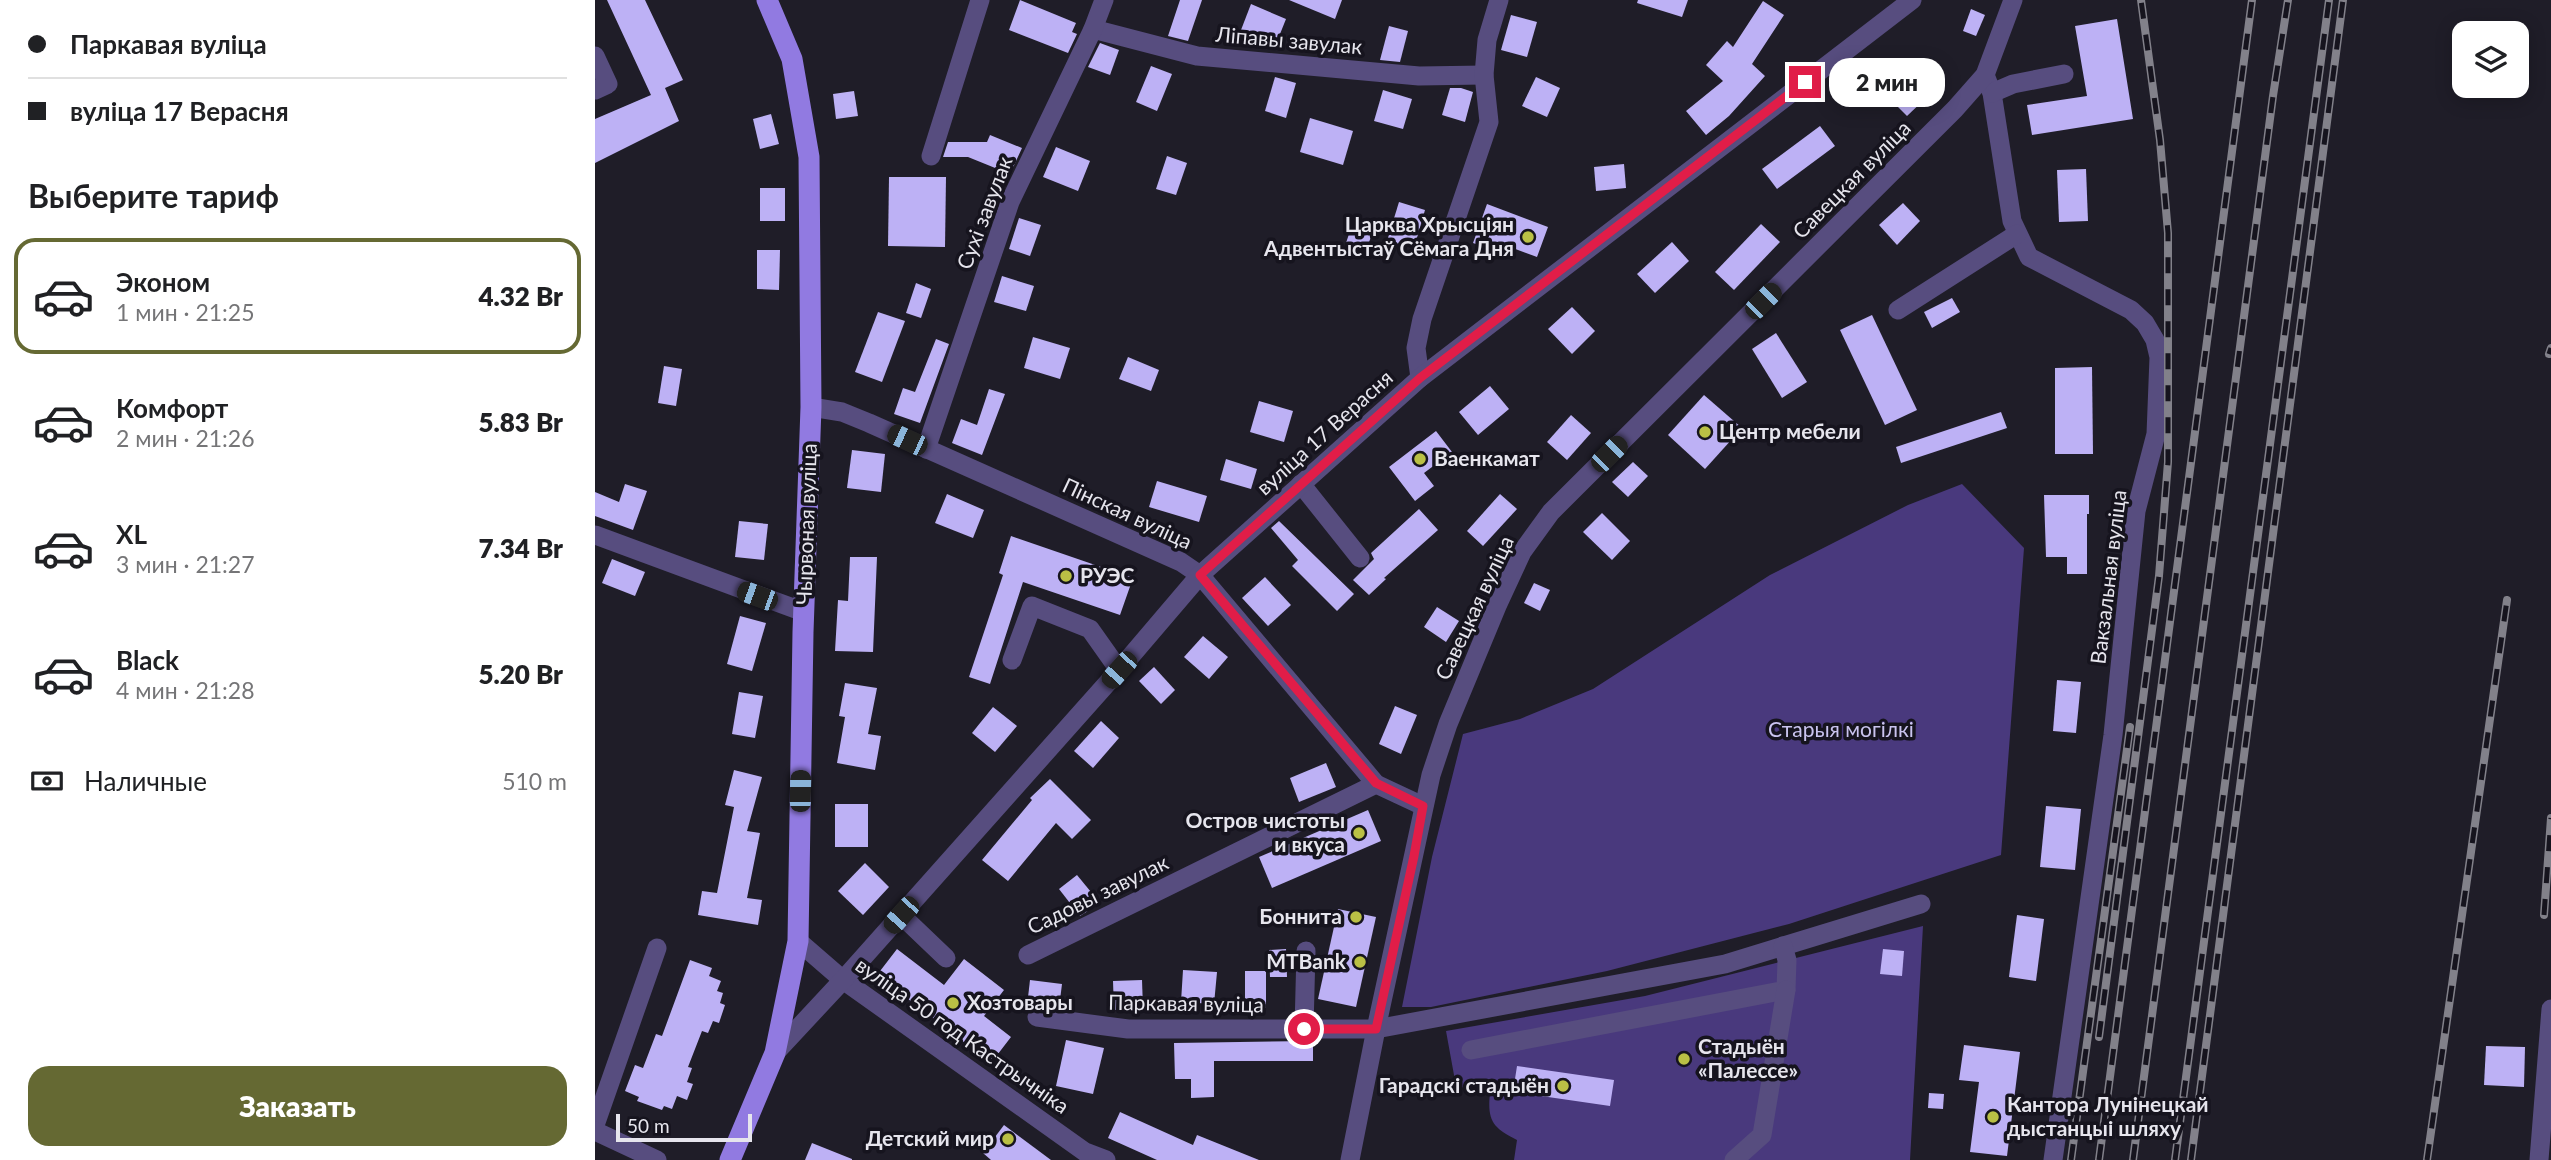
<!DOCTYPE html>
<html lang="ru">
<head>
<meta charset="utf-8">
<style>
  :root { --surface:#fff; --page:#f2f2f2; --text:#202124; --muted:#757577; --line:#e0e0e0; --accent:#656933 }
  body { margin:0; font-family:Lato,sans-serif; background:var(--page); color:var(--text); height:100vh; display:flex; flex-direction:column; font-size:26px; white-space:nowrap }
  * { box-sizing:border-box; margin:0 }
  p { font-size:23px; color:var(--muted) }
  .icon { flex:none; width:38px; height:38px; fill:none; stroke:currentColor; stroke-width:2; stroke-linecap:round; stroke-linejoin:round }
  .map { position:relative; flex:1; overflow:hidden }
  .panel { display:flex; flex-direction:column; background:var(--surface); width:595px }
  .panel>* { flex:none }
  .banner { display:grid; align-content:center; height:154px; padding:0 28px; background:var(--surface) }
  .controls { position:absolute; left:1857px; top:21px; display:grid; gap:14px }
  .controls a { display:grid; place-items:center; width:77px; height:77px; border-radius:14px; background:var(--surface); box-shadow:0 4px 18px #0003; font-size:35px }
  .scale { position:absolute; left:21px; bottom:18px; width:136px; box-sizing:border-box; padding-left:7px; border:4px solid #e6e5ed; border-top:0; font-size:19px; line-height:24px; white-space:nowrap; color:#e6e5ed; -webkit-text-stroke:5px #16141e; paint-order:stroke }
  .end { position:absolute; width:32px; height:32px; margin:-16px; border:9px solid #e11d48; background:#fff; box-shadow:0 0 0 4px #fff }
  .from { border-radius:50% }
  .bubble { position:absolute; height:49px; border-radius:21px; background:var(--surface); box-shadow:0 4px 18px #0003; font-size:23px; font-weight:800; line-height:49px; text-align:center }
  .car { position:absolute; width:21px; height:42px; margin:-21px -10px; border-radius:9px; box-shadow:0 0 5px 2px #0007; background:linear-gradient(#222 24%,#8ab4d8 0 40%,#222 0 76%,#8ab4d8 0 86%,#222 0) }
  .banner b { display:flex; align-items:center; gap:24px; height:66px; font-size:26px }
  .banner b+b { border-top:2px solid var(--line) }
  .banner i { width:18px; height:18px; background:var(--text) }
  ul { padding:0; list-style:none }
  li { display:flex; align-items:center; gap:21px; height:116px; margin:0 14px 10px; padding:0 14px; border:4px solid transparent; border-radius:21px }
  li div { flex:1 }
  li b { display:block; font-size:26px }
  li em { font-style:normal; font-weight:800 }
  li.active { border-color:var(--accent) }
  li>.icon { width:63px; height:63px; stroke-width:1.5 }
  h2 { padding:0 28px; font-size:32px; line-height:84px }
  .pay { display:flex; align-items:center; gap:18px; height:77px; padding:0 28px; font-size:26px }
  .pay p { margin-inline-start:auto }
  .cta { display:flex; gap:14px; margin-top:auto; padding:14px 28px }
  .cta a { flex:1; height:80px; border-radius:21px; background:var(--accent); color:#fff; font-size:28px; font-weight:800; line-height:80px; text-align:center }
  main { display:flex; flex:1; min-height:0 }
  .map>svg:first-child { display:block }
  .green { fill:#49397d }
  .building { fill:#bdb1f5 }
  .lines { fill:none; stroke-linecap:round; stroke-linejoin:round }
  .minor { stroke:#574d7f; stroke-width:19 }
  .major { stroke:#917ae1; stroke-width:21 }
  .rail-casing { stroke:#82818a; stroke-width:8 }
  .rail { stroke:#16141e; stroke-width:5; stroke-dasharray:16; stroke-linecap:butt }
  .route { stroke:#e11d48; stroke-width:9 }
  .poi-dot { fill:#bac045; stroke:#16141e; stroke-width:2.5 }
  .labels { text-anchor:middle; stroke-width:7; stroke-linejoin:round; paint-order:stroke }
  .street-label { font-size:21px; fill:#e6e5ed; stroke:#16141e }
  .poi-label { font-size:21px; font-weight:bold; fill:#e6e5ed; stroke:#16141e; text-anchor:end }
  .park-label { font-size:21px; fill:#cac4ef; stroke:#16141e }
</style>
</head>
<body>
<main>
<section class="panel">
<div class="banner">
<b><i class="from"></i>Паркавая вуліца</b>
<b><i></i>вуліца 17 Верасня</b>
</div>
<h2>Выберите тариф</h2>
<ul>
<li class="active"><svg class="icon" aria-label="car" viewBox="0 0 24 24"><path d="M5 17H2v-5l4-1 3-4h7l3 4 3 1v5h-3M9 17h6M6 11h13"/><circle cx="7" cy="17" r="2"/><circle cx="17" cy="17" r="2"/></svg><div><b>Эконом</b><p>1 мин · 21:25</p></div><em>4.32 Br</em></li>
<li><svg class="icon" aria-label="car" viewBox="0 0 24 24"><path d="M5 17H2v-5l4-1 3-4h7l3 4 3 1v5h-3M9 17h6M6 11h13"/><circle cx="7" cy="17" r="2"/><circle cx="17" cy="17" r="2"/></svg><div><b>Комфорт</b><p>2 мин · 21:26</p></div><em>5.83 Br</em></li>
<li><svg class="icon" aria-label="car" viewBox="0 0 24 24"><path d="M5 17H2v-5l4-1 3-4h7l3 4 3 1v5h-3M9 17h6M6 11h13"/><circle cx="7" cy="17" r="2"/><circle cx="17" cy="17" r="2"/></svg><div><b>XL</b><p>3 мин · 21:27</p></div><em>7.34 Br</em></li>
<li><svg class="icon" aria-label="car" viewBox="0 0 24 24"><path d="M5 17H2v-5l4-1 3-4h7l3 4 3 1v5h-3M9 17h6M6 11h13"/><circle cx="7" cy="17" r="2"/><circle cx="17" cy="17" r="2"/></svg><div><b>Black</b><p>4 мин · 21:28</p></div><em>5.20 Br</em></li>
</ul>
<div class="pay"><svg class="icon" aria-label="cash" viewBox="0 0 24 24"><path d="M3 7h18v10H3z"/><circle cx="12" cy="12" r="2"/></svg>Наличные<p>510 m</p></div>
<div class="cta"><a>Заказать</a></div>
</section>
<div class="map">
<svg width="1956" height="1160" viewBox="0 0 1956 1160">
  <rect width="100%" height="100%" fill="#1f1d28"/>
  <g class="green">
    <path d="M 1367,484 L 1429,548 L 1406,855 L 1194,924 L 1012,971 L 836,1007 L 807,1007 L 837,857 L 868,734 L 925,719 L 998,689 L 1175,575 L 1313,505 Z"/>
    <path d="M 1328,926 L 1315,1160 L 919,1160 L 922,1140 C 898,1128 892,1121 895,1093 L 861,1086 L 851,1031 L 1050,996 Z"/>
  </g>
  <g class="building">
    <path d="M 12,0 L 50,0 L 88,80 L 70,88 L 84,121 L 0,163 L 0,119 L 56,95 Z"/>
    <path d="M 425,0 L 481,23 L 477,32 L 482,34 L 473,53 L 414,30 Z"/>
    <path d="M 585,0 L 607,0 L 593,41 L 573,36 Z"/>
    <path d="M 694,0 L 747,0 L 740,19 Z"/>
    <path d="M 1043,0 L 1093,0 L 1087,17 L 1042,3 Z"/>
    <path d="M 1168,1 L 1189,15 L 1157,64 L 1170,76 L 1134,116 L 1111,135 L 1091,111 L 1128,81 L 1111,65 L 1132,41 L 1138,47 Z"/>
    <path d="M 656,4 L 691,19 L 681,44 L 646,30 Z"/>
    <path d="M 1376,9 L 1390,15 L 1381,36 L 1368,31 Z"/>
    <path d="M 916,15 L 942,22 L 932,57 L 906,50 Z"/>
    <path d="M 1522,19 L 1538,119 L 1437,135 L 1432,105 L 1492,96 L 1480,26 Z"/>
    <path d="M 794,26 L 813,31 L 805,62 L 785,60 Z"/>
    <path d="M 505,43 L 524,50 L 515,75 L 493,67 Z"/>
    <path d="M 1300,64 L 1332,97 L 1312,116 L 1280,84 Z"/>
    <path d="M 556,66 L 577,74 L 562,111 L 541,102 Z"/>
    <path d="M 680,77 L 701,83 L 691,118 L 670,111 Z"/>
    <path d="M 941,77 L 965,88 L 952,117 L 927,106 Z"/>
    <path d="M 855,88 L 866,88 L 878,92 L 870,122 L 847,115 Z"/>
    <path d="M 788,90 L 817,99 L 808,129 L 779,121 Z"/>
    <path d="M 259,91 L 263,116 L 241,119 L 238,94 Z"/>
    <path d="M 176,114 L 184,144 L 165,149 L 158,119 Z"/>
    <path d="M 715,118 L 758,131 L 748,165 L 705,152 Z"/>
    <path d="M 1225,126 L 1240,146 L 1182,189 L 1167,169 Z"/>
    <path d="M 395,135 L 427,148 L 415,174 L 373,157 L 348,157 L 353,142 L 392,142 Z"/>
    <path d="M 461,147 L 495,161 L 483,191 L 448,177 Z"/>
    <path d="M 572,156 L 592,163 L 581,195 L 561,189 Z"/>
    <path d="M 1029,164 L 1031,188 L 1001,191 L 999,167 Z"/>
    <path d="M 1491,169 L 1493,221 L 1464,222 L 1462,170 Z"/>
    <path d="M 294,177 L 351,177 L 350,247 L 293,246 Z"/>
    <rect x="165" y="188" width="25" height="33"/>
    <path d="M 804,202 L 830,210 L 819,248 L 792,241 Z"/>
    <path d="M 1308,203 L 1325,221 L 1302,245 L 1284,225 Z"/>
    <path d="M 892,204 L 953,227 L 942,257 L 907,244 L 904,252 L 878,243 Z"/>
    <path d="M 424,218 L 446,225 L 435,256 L 414,249 Z"/>
    <path d="M 759,219 L 780,226 L 770,253 L 750,246 Z"/>
    <path d="M 1166,224 L 1185,242 L 1139,290 L 1120,272 Z"/>
    <path d="M 1077,242 L 1094,261 L 1060,293 L 1042,274 Z"/>
    <path d="M 162,250 L 185,250 L 184,290 L 162,289 Z"/>
    <path d="M 407,276 L 439,286 L 431,311 L 399,302 Z"/>
    <path d="M 321,283 L 336,289 L 326,318 L 311,313 Z"/>
    <path d="M 1357,298 L 1365,312 L 1337,328 L 1329,312 Z"/>
    <path d="M 977,307 L 1000,331 L 977,354 L 953,329 Z"/>
    <path d="M 283,312 L 310,321 L 287,382 L 260,372 Z"/>
    <path d="M 1277,315 L 1322,410 L 1290,425 L 1245,330 Z"/>
    <path d="M 1181,333 L 1212,382 L 1187,398 L 1157,349 Z"/>
    <path d="M 438,337 L 475,348 L 465,379 L 429,368 Z"/>
    <path d="M 341,339 L 354,344 L 325,423 L 299,414 L 308,388 L 320,392 Z"/>
    <path d="M 533,357 L 564,370 L 556,391 L 524,379 Z"/>
    <path d="M 69,366 L 87,369 L 81,406 L 63,403 Z"/>
    <path d="M 1497,367 L 1498,454 L 1460,454 L 1460,368 Z"/>
    <path d="M 895,386 L 914,409 L 883,435 L 864,412 Z"/>
    <path d="M 394,389 L 410,394 L 387,455 L 357,443 L 366,419 L 382,425 Z"/>
    <path d="M 1109,395 L 1147,428 L 1110,469 L 1073,435 Z"/>
    <path d="M 664,401 L 698,411 L 689,442 L 655,432 Z"/>
    <path d="M 1406,412 L 1412,428 L 1306,463 L 1301,447 Z"/>
    <path d="M 976,415 L 996,433 L 972,460 L 952,442 Z"/>
    <path d="M 841,431 L 857,452 L 829,473 L 839,486 L 820,501 L 794,467 Z"/>
    <path d="M 257,450 L 290,454 L 286,492 L 252,488 Z"/>
    <path d="M 631,459 L 662,469 L 656,489 L 625,480 Z"/>
    <path d="M 1038,462 L 1053,476 L 1033,497 L 1017,482 Z"/>
    <path d="M 562,481 L 612,496 L 604,522 L 554,507 Z"/>
    <path d="M 30,484 L 52,491 L 38,530 L 0,516 L 0,492 L 24,502 Z"/>
    <path d="M 352,494 L 389,510 L 378,538 L 340,523 Z"/>
    <path d="M 905,494 L 922,509 L 888,546 L 872,531 Z"/>
    <path d="M 1449,495 L 1494,495 L 1494,514 L 1492,514 L 1492,574 L 1472,574 L 1472,557 L 1451,557 Z"/>
    <path d="M 824,509 L 843,530 L 789,578 L 791,579 L 774,595 L 758,580 L 779,559 L 776,553 Z"/>
    <path d="M 1007,513 L 1035,541 L 1017,560 L 988,532 Z"/>
    <path d="M 144,521 L 173,524 L 169,560 L 140,557 Z"/>
    <path d="M 684,521 L 759,594 L 742,611 L 697,566 L 703,560 L 676,528 Z"/>
    <path d="M 416,536 L 538,578 L 525,615 L 428,582 L 395,684 L 374,677 L 408,575 L 404,573 Z"/>
    <path d="M 255,557 L 282,557 L 278,652 L 240,651 L 243,600 L 253,601 Z"/>
    <path d="M 17,559 L 50,572 L 40,596 L 7,583 Z"/>
    <path d="M 670,577 L 696,605 L 673,626 L 647,598 Z"/>
    <path d="M 939,583 L 955,590 L 945,611 L 929,603 Z"/>
    <path d="M 842,607 L 864,621 L 851,642 L 829,627 Z"/>
    <path d="M 145,616 L 171,623 L 157,671 L 132,664 Z"/>
    <path d="M 608,636 L 633,657 L 614,679 L 589,657 Z"/>
    <path d="M 559,667 L 580,690 L 566,704 L 544,681 Z"/>
    <path d="M 1462,680 L 1486,682 L 1481,733 L 1458,731 Z"/>
    <path d="M 250,683 L 282,688 L 273,734 L 286,736 L 280,770 L 242,763 L 250,717 L 244,716 Z"/>
    <path d="M 144,692 L 168,696 L 160,738 L 137,734 Z"/>
    <path d="M 800,706 L 822,715 L 806,754 L 784,744 Z"/>
    <path d="M 398,707 L 422,726 L 400,752 L 377,733 Z"/>
    <path d="M 506,721 L 524,738 L 498,768 L 479,751 Z"/>
    <path d="M 731,763 L 741,787 L 704,802 L 695,778 Z"/>
    <path d="M 139,770 L 167,777 L 152,831 L 165,833 L 152,898 L 167,900 L 163,925 L 103,915 L 107,891 L 122,893 L 139,807 L 130,805 Z"/>
    <path d="M 455,779 L 496,820 L 477,839 L 461,823 L 413,881 L 387,860 L 437,800 L 435,798 Z"/>
    <rect x="240" y="804" width="33" height="43"/>
    <path d="M 1451,806 L 1486,809 L 1480,870 L 1445,867 Z"/>
    <path d="M 773,810 L 786,841 L 677,888 L 664,857 Z"/>
    <path d="M 270,863 L 294,887 L 268,915 L 243,891 Z"/>
    <path d="M 482,875 L 505,903 L 485,916 L 464,889 Z"/>
    <path d="M 743,909 L 781,917 L 761,1007 L 723,999 Z"/>
    <path d="M 1422,915 L 1449,919 L 1441,981 L 1414,977 Z"/>
    <path d="M 302,949 L 349,985 L 369,959 L 409,990 L 389,1016 L 416,1037 L 396,1063 L 282,975 Z"/>
    <path d="M 691,949 L 692,977 L 675,977 L 674,950 Z"/>
    <path d="M 1288,949 L 1309,951 L 1307,976 L 1285,974 Z"/>
    <path d="M 95,960 L 117,968 L 114,976 L 126,981 L 122,991 L 128,993 L 125,1003 L 130,1005 L 124,1023 L 118,1021 L 113,1033 L 107,1031 L 93,1067 L 97,1068 L 92,1082 L 98,1084 L 92,1100 L 82,1096 L 77,1109 L 69,1106 L 67,1110 L 42,1101 L 44,1097 L 30,1091 L 40,1065 L 48,1068 L 61,1034 L 67,1036 Z"/>
    <path d="M 588,970 L 622,972 L 619,1004 L 586,1002 Z"/>
    <rect x="650" y="971" width="21" height="37"/>
    <path d="M 435,980 L 467,984 L 464,1008 L 432,1006 Z"/>
    <path d="M 547,980 L 548,1009 L 519,1010 L 518,981 Z"/>
    <path d="M 471,1040 L 509,1048 L 498,1094 L 461,1086 Z"/>
    <path d="M 718,1041 L 718,1061 L 619,1061 L 619,1097 L 596,1098 L 596,1079 L 580,1079 L 579,1043 Z"/>
    <path d="M 1369,1045 L 1425,1052 L 1412,1156 L 1375,1152 L 1384,1082 L 1364,1080 Z"/>
    <path d="M 1891,1046 L 1930,1047 L 1929,1087 L 1889,1085 Z"/>
    <path d="M 922,1066 L 1019,1080 L 1015,1106 L 918,1092 Z"/>
    <path d="M 1334,1093 L 1349,1094 L 1348,1109 L 1333,1108 Z"/>
    <path d="M 525,1112 L 598,1145 L 602,1135 L 664,1160 L 562,1160 L 513,1138 Z"/>
    <path d="M 409,1125 L 456,1160 L 396,1160 L 388,1153 Z"/>
    <path d="M 217,1143 L 257,1159 L 257,1160 L 210,1160 Z"/>
  </g>
  <g class="lines">
    <g class="minor">
      <path d="M 498,29 L 602,56 L 824,76 L 889,75"/>
      <path d="M 0,56 L 13,84 L 0,90"/>
      <path d="M 1390,75 L 1397,93 L 1417,221 L 1434,257 L 1536,310 L 1550,323 L 1560,340 L 1564,357 L 1561,434 L 1541,511 L 1518,735 L 1458,1160"/>
      <path d="M 1397,93 L 1418,84 L 1469,74"/>
      <path d="M 336,156 L 385,0"/>
      <path d="M 1303,310 L 1422,234"/>
      <path d="M 825,378 L 821,348 L 827,319 L 894,122 L 889,75 L 892,40 L 904,0"/>
      <path d="M 216,407 L 247,412 L 274,423 L 586,562 L 605,575 L 781,784 L 828,806"/>
      <path d="M 331,449 L 415,202 L 498,29 L 509,0"/>
      <path d="M 706,484 L 765,558"/>
      <path d="M 0,535 L 209,612"/>
      <path d="M 417,660 L 437,606 L 495,629 L 524,670"/>
      <path d="M 306,915 L 351,958"/>
      <path d="M 203,941 L 248,980 L 490,1152 L 511,1160"/>
      <path d="M 433,955 L 781,784"/>
      <path d="M 442,1017 L 533,1029 L 781,1029 L 1130,964 L 1326,904"/>
      <path d="M 709,1029 L 711,951"/>
      <path d="M 876,1050 L 1191,990 L 1192,960 L 1188,946"/>
      <path d="M 180,1053 L 248,980 L 524,670 L 605,575 L 825,378 L 1317,0"/>
      <path d="M 0,1125 L 62,948"/>
      <path d="M 0,1131 L 62,1160"/>
      <path d="M 755,1160 L 781,1029 L 836,775 L 853,724 L 902,606 L 927,552 L 956,512 L 1360,109 L 1390,75 L 1418,0"/>
      <path d="M 1139,1160 L 1167,1135 L 1191,990"/>
      <path d="M 1944,1160 L 1956,1009"/>
    </g>
    <path class="major" d="M 135,1160 L 180,1053 L 203,941 L 208,632 L 216,407 L 214,157 L 197,59 L 172,0"/>
    <g class="rail-casing">
      <g id="rail">
        <path d="M 1954,354 L 1956,348"/>
        <path d="M 1949,915 L 1956,818"/>
        <path d="M 1504,1037 L 1564,576 L 1573,462 L 1573,233 L 1565,140 L 1546,0"/>
        <path d="M 1476,1160 L 1535,727"/>
        <path d="M 1504,1160 L 1657,0"/>
        <path d="M 1538,1160 L 1678,96 L 1693,0"/>
        <path d="M 1580,1160 L 1734,0"/>
        <path d="M 1596,1160 L 1748,0"/>
        <path d="M 1832,1160 L 1912,600"/>
      </g>
    </g>
    <use href="#rail" class="rail"/>
  </g>
  <g class="lines">
    <path class="route" d="M 709,1029 L 781,1029 L 819,856 L 828,806 L 781,783 L 605,575 L 825,378 L 1210,82"/>
  </g>
  <g class="poi-dot">
    <circle cx="933" cy="237" r="7"/>
    <circle cx="1110" cy="432" r="7"/>
    <circle cx="825" cy="459" r="7"/>
    <circle cx="471" cy="576" r="7"/>
    <circle cx="764" cy="833" r="7"/>
    <circle cx="761" cy="917" r="7"/>
    <circle cx="765" cy="962" r="7"/>
    <circle cx="358" cy="1003" r="7"/>
    <circle cx="1089" cy="1059" r="7"/>
    <circle cx="968" cy="1086" r="7"/>
    <circle cx="1398" cy="1117" r="7"/>
    <circle cx="413" cy="1139" r="7"/>
  </g>
  <g class="labels">
    <g class="street-label">
      <text transform="translate(694 41) rotate(5)" y="7">Ліпавы завулак</text>
      <text transform="translate(1257 180) rotate(-45)" y="7">Савецкая вуліца</text>
      <text transform="translate(390 213) rotate(-69)" y="7">Сухі завулак</text>
      <text transform="translate(730 433) rotate(-42)" y="7">вуліца 17 Верасня</text>
      <text transform="translate(532 514) rotate(25)" y="7">Пінская вуліца</text>
      <text transform="translate(212 524) rotate(-88)" y="7">Чырвоная вуліца</text>
      <text transform="translate(1514 577) rotate(-83)" y="7">Вакзальная вуліца</text>
      <text transform="translate(880 608) rotate(-65)" y="7">Савецкая вуліца</text>
      <text transform="translate(503 895) rotate(-26)" y="7">Садовы завулак</text>
      <text transform="translate(591 1004) rotate(1)" y="7">Паркавая вуліца</text>
      <text transform="translate(367 1036) rotate(35)" y="7">вуліца 50 год Кастрычніка</text>
    </g>
    <g class="poi-label">
      <text x="919" y="232">Царква Хрысціян<tspan x="919" dy="24">Адвентыстаў Сёмага Дня</tspan></text>
      <text x="1124" y="439" text-anchor="start">Центр мебели</text>
      <text x="839" y="466" text-anchor="start">Ваенкамат</text>
      <text x="485" y="583" text-anchor="start">РУЭС</text>
      <text x="750" y="828">Остров чистоты<tspan x="750" dy="24">и вкуса</tspan></text>
      <text x="747" y="924">Боннита</text>
      <text x="751" y="969">MTBank</text>
      <text x="372" y="1010" text-anchor="start">Хозтовары</text>
      <text x="1103" y="1054" text-anchor="start">Стадыён<tspan x="1103" dy="24">«Палессе»</tspan></text>
      <text x="954" y="1093">Гарадскі стадыён</text>
      <text x="1412" y="1112" text-anchor="start">Кантора Лунінецкай<tspan x="1412" dy="24">дыстанцыі шляху</tspan></text>
      <text x="399" y="1146">Детский мир</text>
    </g>
    <g class="park-label">
      <text x="1246" y="737">Старыя могілкі</text>
    </g>
  </g>
</svg>
<div class="controls">
<a><svg class="icon" aria-label="layers" viewBox="0 0 24 24"><path d="M12 4l9 5-9 5-9-5zM3 14l9 5 9-5"/></svg></a>
</div>
<div class="scale">50 m</div>
<i class="end from" style="left:709px;top:1029px"></i>
<i class="end" style="left:1210px;top:82px"></i>
<div class="bubble" style="left:1234px;top:58px;width:116px">2 мин</div>
<i class="car" style="left:1168px;top:301px;rotate:45deg"></i>
<i class="car" style="left:312px;top:440px;rotate:295deg"></i>
<i class="car" style="left:1014px;top:454px;rotate:45deg"></i>
<i class="car" style="left:162px;top:596px;rotate:290deg"></i>
<i class="car" style="left:524px;top:670px;rotate:222deg"></i>
<i class="car" style="left:205px;top:791px;rotate:1deg"></i>
<i class="car" style="left:306px;top:915px;rotate:222deg"></i>
</div>
</main>
</body>
</html>
